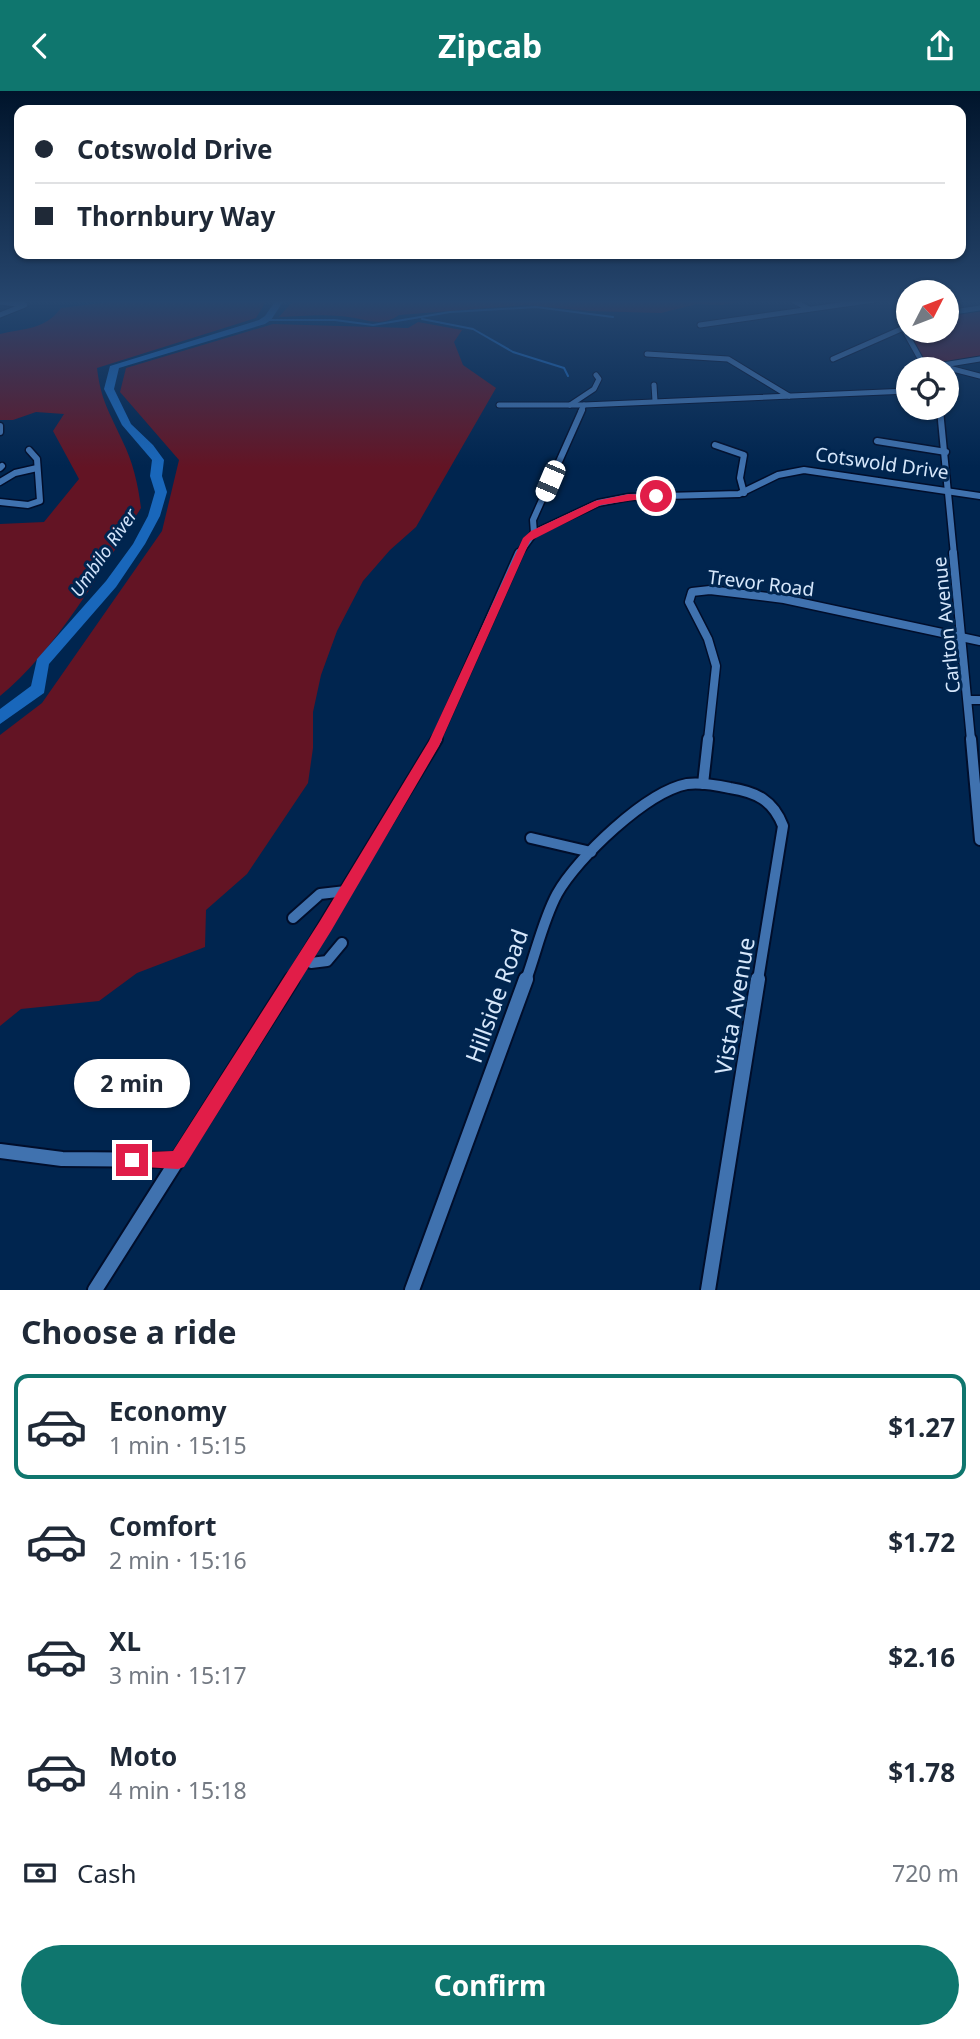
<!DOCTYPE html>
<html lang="en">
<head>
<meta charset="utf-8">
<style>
  :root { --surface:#fff; --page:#f6f6f7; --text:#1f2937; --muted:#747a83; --line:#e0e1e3; --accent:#0f766e }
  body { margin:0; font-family:"Noto Sans",sans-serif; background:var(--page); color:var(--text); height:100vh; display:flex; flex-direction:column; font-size:26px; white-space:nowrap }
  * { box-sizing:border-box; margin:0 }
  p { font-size:23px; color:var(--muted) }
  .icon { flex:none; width:38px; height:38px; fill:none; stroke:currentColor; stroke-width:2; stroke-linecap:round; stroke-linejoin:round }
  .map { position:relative; height:1199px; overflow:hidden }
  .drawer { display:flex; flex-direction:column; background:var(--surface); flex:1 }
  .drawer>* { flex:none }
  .top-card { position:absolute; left:14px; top:14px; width:952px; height:154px; border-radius:14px; box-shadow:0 2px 5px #0004; display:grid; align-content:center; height:154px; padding:0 21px; background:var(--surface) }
  .needle { width:46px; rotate:48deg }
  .controls { position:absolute; left:896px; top:189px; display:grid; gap:14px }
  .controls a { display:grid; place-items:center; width:63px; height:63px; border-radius:50%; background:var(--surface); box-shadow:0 2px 5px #0004; font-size:35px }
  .end { position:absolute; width:32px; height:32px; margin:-16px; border:9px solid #e11d48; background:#fff; box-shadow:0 0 0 4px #fff }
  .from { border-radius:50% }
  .bubble { position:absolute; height:49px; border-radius:24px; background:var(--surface); box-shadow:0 2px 5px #0004; font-size:23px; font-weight:700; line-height:49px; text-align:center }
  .car { position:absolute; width:21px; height:42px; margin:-21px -10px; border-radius:9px; box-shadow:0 0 5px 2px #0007; background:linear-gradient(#fff 24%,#345 0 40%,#fff 0 76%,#345 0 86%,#fff 0) }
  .top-card b { display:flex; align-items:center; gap:24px; height:66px; font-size:26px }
  .top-card b+b { border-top:2px solid var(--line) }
  .top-card i { width:18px; height:18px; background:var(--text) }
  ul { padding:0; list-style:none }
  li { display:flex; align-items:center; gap:21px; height:105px; margin:0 14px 10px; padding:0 7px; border:4px solid transparent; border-radius:14px }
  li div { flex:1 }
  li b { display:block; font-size:26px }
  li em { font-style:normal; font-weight:700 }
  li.active { border-color:var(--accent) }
  li>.icon { width:63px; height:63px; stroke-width:1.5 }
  h2 { padding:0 21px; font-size:32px; line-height:84px }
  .pay { display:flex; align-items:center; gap:18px; height:77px; padding:0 21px; font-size:26px }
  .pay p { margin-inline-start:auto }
  .action { display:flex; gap:14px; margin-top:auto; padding:14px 21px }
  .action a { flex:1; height:80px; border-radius:42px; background:var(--accent); color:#fff; font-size:28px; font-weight:700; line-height:80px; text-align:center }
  header { display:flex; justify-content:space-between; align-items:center; height:91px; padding:0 21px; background:var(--accent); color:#fff; font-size:32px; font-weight:700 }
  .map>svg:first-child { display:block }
  .green { fill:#631424 }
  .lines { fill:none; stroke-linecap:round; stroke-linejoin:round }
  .stream { stroke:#1967bb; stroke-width:2 }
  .river { fill:#1967bb; fill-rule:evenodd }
  .minor-far4-casing { stroke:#000e2b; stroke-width:7 }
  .minor-far3-casing { stroke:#000e2b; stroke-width:9 }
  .minor-far2-casing { stroke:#000e2b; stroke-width:11 }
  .minor-far1-casing { stroke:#000e2b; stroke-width:14 }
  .minor-casing { stroke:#000e2b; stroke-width:18 }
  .minor-far4 { stroke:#4072af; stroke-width:5 }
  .minor-far3 { stroke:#4072af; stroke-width:6 }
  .minor-far2 { stroke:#4072af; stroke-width:8 }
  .minor-far1 { stroke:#4072af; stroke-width:10 }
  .minor { stroke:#4072af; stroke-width:14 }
  .route { fill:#e11d48 }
  .labels { text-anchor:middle; stroke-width:6; stroke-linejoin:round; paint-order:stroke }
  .far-water-label { font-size:18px; font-style:italic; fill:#d3e4fb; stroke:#00254f }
  .street-label { font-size:19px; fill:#d6e7fb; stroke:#00254f }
  .near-street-label { font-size:23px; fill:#d6e7fb; stroke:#00254f }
</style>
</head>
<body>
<header><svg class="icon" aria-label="back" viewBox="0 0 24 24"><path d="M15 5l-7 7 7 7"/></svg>Zipcab<svg class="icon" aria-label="share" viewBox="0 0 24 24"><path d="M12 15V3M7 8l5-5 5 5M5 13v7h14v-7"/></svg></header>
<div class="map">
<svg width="980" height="1199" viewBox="0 0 980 1199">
  <rect width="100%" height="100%" fill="#00254f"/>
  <g class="green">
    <path d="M 125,209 L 267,209 L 256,227 L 97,277 C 101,310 109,320 122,349 C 133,371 138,393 141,417 C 104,476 54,562 0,605 L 0,433 L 44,431 L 79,388 L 53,340 L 64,323 L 36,321 L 13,329 L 0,329 L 0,243 C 25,237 45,239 61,217 Z"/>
    <path d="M 294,209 L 749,209 L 722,214 L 697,213 L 661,222 L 588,220 L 527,214 L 399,224 C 379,238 362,226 340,225 C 320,223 299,225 279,226 Z"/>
    <path d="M 980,218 L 980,270 L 943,274 L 925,271 L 905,235 L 908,234 L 908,240 L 947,240 L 947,223 Z"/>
    <path d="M 418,231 L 462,239 L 454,251 L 463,274 L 496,297 L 416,436 L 390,459 L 363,490 L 337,540 L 321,584 L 313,621 L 313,657 L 308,692 L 247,783 L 206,819 L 205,856 L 137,882 L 99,910 L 21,918 L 0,935 L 0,644 L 42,612 L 162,440 L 179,369 L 120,301 L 126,277 L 273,233 L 408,237 Z"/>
  </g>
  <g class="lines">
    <g class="stream">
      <path d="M 422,228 L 473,238 L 513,261 L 564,277 L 568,285"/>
      <path d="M 265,229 L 335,229 L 373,234 L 450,221 L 536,216 L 613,226"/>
    </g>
    <path class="river" d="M 276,209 L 284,209 L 271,229 L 265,233 L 119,277 L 114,298 L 131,333 L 153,354 L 164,369 L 162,385 L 167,401 L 160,425 L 145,453 L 116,496 L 49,573 L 44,602 L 0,633 L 0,618 L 31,595 L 37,568 L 106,490 L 133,453 L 148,425 L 155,401 L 150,385 L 152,369 L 122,334 L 104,298 L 110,275 L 259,229 L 265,225 Z"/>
    <g class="minor-far4-casing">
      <g id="minor-far4">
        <path d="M 792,209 L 809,218"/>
        <path d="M 906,209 L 902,235 L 926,278"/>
        <path d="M 0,211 L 25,214 L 0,224"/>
        <path d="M 947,222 L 980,217"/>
        <path d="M 700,234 L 874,209"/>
        <path d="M 647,263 L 728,268 L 789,305"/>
        <path d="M 833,268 L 908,235"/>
        <path d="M 922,270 L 980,285"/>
        <path d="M 943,274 L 980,268"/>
        <path d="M 654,294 L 655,310"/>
        <path d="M 499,314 L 584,314"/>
        <path d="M 570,314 L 594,298 L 599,288 L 596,284"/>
        <path d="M 940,317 L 940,320"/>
        <path d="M 581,320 L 584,314 L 908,300"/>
      </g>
    </g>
    <g class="minor-far3-casing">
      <g id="minor-far3">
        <path d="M 940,319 L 954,464"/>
        <path d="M 0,335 L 0,341"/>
        <path d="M 877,350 L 946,361"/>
        <path d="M 715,354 L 744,364 L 740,387 L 744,402"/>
        <path d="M 0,377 L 2,375"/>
        <path d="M 0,391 L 15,382 L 37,377"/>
        <path d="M 0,411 L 28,414 L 40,410 L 37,368 L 29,359"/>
        <path d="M 534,442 L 533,429 L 582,319"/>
        <path d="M 518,464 L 534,442 L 598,412 L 629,406 L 739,403 L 778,384 L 804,379 L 980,405"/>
      </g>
    </g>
    <g class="minor-far2-casing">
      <g id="minor-far2">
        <path d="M 953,462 L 971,649"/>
        <path d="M 969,609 L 980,609"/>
        <path d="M 436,649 L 519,462"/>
        <path d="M 708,649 L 716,575 L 708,548 L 689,511 L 692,501 L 710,499 L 784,508 L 980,550"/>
      </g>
    </g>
    <g class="minor-far1-casing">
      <g id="minor-far1">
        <path d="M 971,648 L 980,749"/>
        <path d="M 703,693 L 708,648"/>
        <path d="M 531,747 L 591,761"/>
        <path d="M 293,827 L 320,803 L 346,800"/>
        <path d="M 305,867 L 311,872 L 327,870 L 342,852"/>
        <path d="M 291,889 L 437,648"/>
        <path d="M 526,889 C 536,862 543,829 557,803 C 577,767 646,701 687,693 C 701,691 716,694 730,697 C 756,701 773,709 783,735 L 758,889"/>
      </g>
    </g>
    <g class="minor-casing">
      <g id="minor">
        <path d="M 0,1060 L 62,1068 L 178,1069"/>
        <path d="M 95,1199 L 292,888"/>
        <path d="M 412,1199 L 526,888"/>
        <path d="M 708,1199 L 758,888"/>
      </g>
    </g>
    <use href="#minor-far4" class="minor-far4"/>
    <use href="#minor-far3" class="minor-far3"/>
    <use href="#minor-far2" class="minor-far2"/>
    <use href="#minor-far1" class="minor-far1"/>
    <use href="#minor" class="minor"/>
  </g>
  <linearGradient id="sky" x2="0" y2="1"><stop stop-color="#00142b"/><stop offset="0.56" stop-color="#26466e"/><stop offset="1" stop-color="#26466e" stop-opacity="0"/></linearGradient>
  <rect width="980" height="376" fill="url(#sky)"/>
  <path class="route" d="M 629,403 L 661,405 L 601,414 L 530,450 L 439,655 L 331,840 L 184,1076 L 178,1078 L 125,1075 L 122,1069 L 125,1062 L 173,1060 L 320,830 L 429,650 L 523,447 L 531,440 L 595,410 Z"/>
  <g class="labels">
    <g class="far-water-label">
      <text transform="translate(104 462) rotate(-55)" y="6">Umbilo River</text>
    </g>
    <g class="street-label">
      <text transform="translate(882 372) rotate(8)" y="7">Cotswold Drive</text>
      <text transform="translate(761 492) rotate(7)" y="7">Trevor Road</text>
      <text transform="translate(946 534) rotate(-96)" y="7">Carlton Avenue</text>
    </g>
    <g class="near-street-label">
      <text transform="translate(497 905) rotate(-70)" y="8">Hillside Road</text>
      <text transform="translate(735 915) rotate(-80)" y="8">Vista Avenue</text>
    </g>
  </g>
</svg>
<div class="controls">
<a><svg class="needle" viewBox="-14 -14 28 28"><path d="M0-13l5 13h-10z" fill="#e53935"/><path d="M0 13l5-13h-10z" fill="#747a83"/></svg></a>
<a><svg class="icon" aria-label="locate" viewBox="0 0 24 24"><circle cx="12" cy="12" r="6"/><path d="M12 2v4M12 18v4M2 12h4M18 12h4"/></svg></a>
</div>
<i class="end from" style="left:656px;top:405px"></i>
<i class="end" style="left:132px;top:1069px"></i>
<div class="bubble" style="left:74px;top:968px;width:116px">2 min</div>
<i class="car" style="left:550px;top:390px;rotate:203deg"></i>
<div class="top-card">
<b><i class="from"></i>Cotswold Drive</b>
<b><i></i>Thornbury Way</b>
</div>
</div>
<section class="drawer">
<h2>Choose a ride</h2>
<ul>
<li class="active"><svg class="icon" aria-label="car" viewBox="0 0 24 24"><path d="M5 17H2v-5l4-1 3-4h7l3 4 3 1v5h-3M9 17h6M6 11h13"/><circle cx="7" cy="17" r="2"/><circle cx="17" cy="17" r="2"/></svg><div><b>Economy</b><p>1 min · 15:15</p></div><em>$1.27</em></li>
<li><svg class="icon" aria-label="car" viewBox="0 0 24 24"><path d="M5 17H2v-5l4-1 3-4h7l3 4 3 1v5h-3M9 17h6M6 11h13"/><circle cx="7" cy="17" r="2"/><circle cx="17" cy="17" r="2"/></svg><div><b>Comfort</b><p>2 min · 15:16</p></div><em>$1.72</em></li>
<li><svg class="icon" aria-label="car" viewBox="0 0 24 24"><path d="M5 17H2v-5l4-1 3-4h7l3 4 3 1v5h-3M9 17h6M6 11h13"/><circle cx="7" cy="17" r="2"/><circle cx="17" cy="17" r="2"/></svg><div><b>XL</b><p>3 min · 15:17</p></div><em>$2.16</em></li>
<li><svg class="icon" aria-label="car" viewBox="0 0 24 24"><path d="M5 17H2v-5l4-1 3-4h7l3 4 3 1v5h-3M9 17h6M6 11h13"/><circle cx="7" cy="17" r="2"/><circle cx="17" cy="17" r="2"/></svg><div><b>Moto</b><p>4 min · 15:18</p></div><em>$1.78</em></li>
</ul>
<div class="pay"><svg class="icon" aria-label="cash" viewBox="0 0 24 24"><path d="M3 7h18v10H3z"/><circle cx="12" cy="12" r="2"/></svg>Cash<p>720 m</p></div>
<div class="action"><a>Confirm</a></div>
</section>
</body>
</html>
